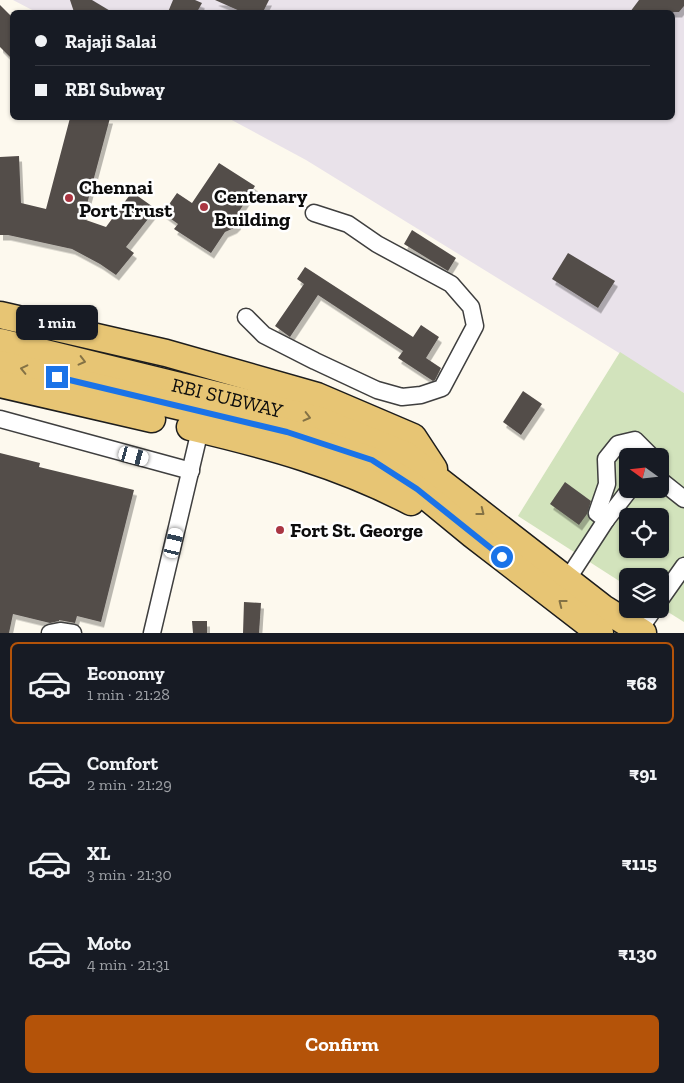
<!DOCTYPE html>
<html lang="en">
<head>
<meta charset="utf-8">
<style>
  :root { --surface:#171b24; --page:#20242c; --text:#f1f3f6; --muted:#9ea1a6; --line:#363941; --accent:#b45309 }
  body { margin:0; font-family:"Zilla Slab",serif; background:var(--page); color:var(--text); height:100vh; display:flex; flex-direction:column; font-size:19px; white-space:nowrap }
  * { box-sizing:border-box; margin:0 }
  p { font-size:16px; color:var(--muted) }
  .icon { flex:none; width:28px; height:28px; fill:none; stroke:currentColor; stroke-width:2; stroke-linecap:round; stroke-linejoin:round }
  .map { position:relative; height:633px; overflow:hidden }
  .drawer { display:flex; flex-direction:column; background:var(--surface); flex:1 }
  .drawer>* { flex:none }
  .banner { position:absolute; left:10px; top:10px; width:665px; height:110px; border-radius:8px; box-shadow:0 1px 4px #0004; display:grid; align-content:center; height:110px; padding:0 25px; background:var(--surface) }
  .needle { width:32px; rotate:285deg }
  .tools { position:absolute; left:619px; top:448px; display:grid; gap:10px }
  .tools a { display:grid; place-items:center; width:50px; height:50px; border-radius:8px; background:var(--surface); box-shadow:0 1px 4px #0004; font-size:25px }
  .end { position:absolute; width:22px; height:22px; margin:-11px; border:6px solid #1a73e8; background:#fff; box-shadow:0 0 0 2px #fff }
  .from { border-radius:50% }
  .bubble { position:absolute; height:35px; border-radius:8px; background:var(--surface); box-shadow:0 1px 4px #0004; font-size:16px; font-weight:800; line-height:35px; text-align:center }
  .car { position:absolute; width:15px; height:30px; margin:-15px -8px; border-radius:6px; box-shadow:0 0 4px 1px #0007; background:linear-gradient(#fff 24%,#345 0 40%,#fff 0 76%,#345 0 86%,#fff 0) }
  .banner b { display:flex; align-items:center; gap:18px; height:48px; font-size:19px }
  .banner b+b { border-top:1px solid var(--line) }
  .banner i { width:12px; height:12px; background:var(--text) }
  ul { padding:9px 0 0; list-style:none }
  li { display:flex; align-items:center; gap:15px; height:82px; margin:0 10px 8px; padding:0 15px; border:2px solid transparent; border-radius:8px }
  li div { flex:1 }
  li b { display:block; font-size:19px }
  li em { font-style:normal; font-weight:800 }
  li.on { border-color:var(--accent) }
  li>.icon { width:45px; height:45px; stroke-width:1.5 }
  .cta { display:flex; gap:10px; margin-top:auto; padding:10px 25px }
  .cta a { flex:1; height:58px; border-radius:8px; background:var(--accent); color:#fff; font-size:20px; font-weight:800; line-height:58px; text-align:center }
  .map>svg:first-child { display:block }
  .industrial { fill:#e9e2ea }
  .green { fill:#d2e3bc; fill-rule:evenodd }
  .building { fill:#534d4a; filter:url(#shadow) }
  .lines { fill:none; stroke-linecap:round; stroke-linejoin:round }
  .street-casing { stroke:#3f3f3f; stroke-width:19 }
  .primary-casing { stroke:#1d1d1d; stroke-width:29 }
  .street { stroke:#fff; stroke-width:16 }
  .primary { stroke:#e7c574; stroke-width:26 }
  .oneway { stroke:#847245 }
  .route { stroke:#1a73e8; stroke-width:6 }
  .poi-dot { fill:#aa3642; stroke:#fff; stroke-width:2 }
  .labels { text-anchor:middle; stroke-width:5; stroke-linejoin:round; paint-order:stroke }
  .poi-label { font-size:20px; font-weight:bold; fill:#0c0c0c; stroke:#fff; text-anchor:start }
  .street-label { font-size:20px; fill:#0c0c0c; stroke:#fff }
</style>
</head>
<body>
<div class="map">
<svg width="684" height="633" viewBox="0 0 684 633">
  <defs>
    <filter id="shadow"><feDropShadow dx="3" dy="5.5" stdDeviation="0" flood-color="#0004"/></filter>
  </defs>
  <rect width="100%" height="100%" fill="#fdf9ee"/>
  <path class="industrial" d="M 13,0 L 684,0 L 684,393 L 306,160 L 228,118 L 672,118 L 672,12 L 36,12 Z"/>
  <path class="green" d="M 620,352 L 684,393 L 684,622 L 660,607 L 660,576 L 628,576 L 627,586 L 518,516 ZM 628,456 L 660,456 L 660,489 L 628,489 ZM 628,516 L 660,516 L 660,549 L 628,549 Z"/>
  <g class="building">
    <path d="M 70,0 L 92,0 L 112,12 L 74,12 Z"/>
    <path d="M 173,0 L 195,0 L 202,3 L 197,12 L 168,12 Z"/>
    <path d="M 215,0 L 269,0 L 263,12 L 242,12 Z"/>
    <path d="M 639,0 L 684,0 L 684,6 L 679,12 L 630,12 Z"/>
    <path d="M 0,5 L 12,17 L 12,59 L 0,47 Z"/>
    <path d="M 70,118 L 110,118 L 83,219 L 106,227 L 132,192 L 156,209 L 126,247 L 134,253 L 116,275 L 100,264 L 72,249 L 8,235 L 0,235 L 0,157 L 19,156 L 21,203 L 46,209 Z"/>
    <path d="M 219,163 L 255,186 L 240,210 L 238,224 L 234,228 L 225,232 L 211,253 L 174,229 L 178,224 L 163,213 L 177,193 L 192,203 Z"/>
    <path d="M 412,230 L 456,258 L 448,271 L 404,244 Z"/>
    <path d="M 568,253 L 615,281 L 598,308 L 552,279 Z"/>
    <path d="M 305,267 L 413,337 L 421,325 L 439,337 L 426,358 L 441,368 L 435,380 L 433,381 L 398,358 L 403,351 L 318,295 L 290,337 L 275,326 L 304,284 L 297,279 Z"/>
    <path d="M 523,391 L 542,404 L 521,435 L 503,422 Z"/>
    <path d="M 0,453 L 40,463 L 39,467 L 134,490 L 101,622 L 77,616 L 75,623 L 59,620 L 59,621 L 50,623 L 13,614 L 9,633 L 0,633 Z"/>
    <path d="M 565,482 L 591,501 L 587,514 L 579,525 L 550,504 Z"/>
    <path d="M 244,602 L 261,603 L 259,633 L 243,633 Z"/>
    <path d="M 192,621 L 207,621 L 207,633 L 193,633 Z"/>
  </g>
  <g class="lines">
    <g class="street-casing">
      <g id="street">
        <path d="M 246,317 L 264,335 L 315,361 L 377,390 L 402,397 L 421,395 L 442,388 L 475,326 L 471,307 L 451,284 L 377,244 L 348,224 L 314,213"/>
        <path d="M 0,419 L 191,471"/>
        <path d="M 660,480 L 684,499"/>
        <path d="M 606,520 L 630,489"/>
        <path d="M 567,580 L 606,520 L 597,513 L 607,484 L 606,459 L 618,444 L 635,440 L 651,456"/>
        <path d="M 660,600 L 684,566"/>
        <path d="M 639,630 L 654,609"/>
        <path d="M 50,633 L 60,631 L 73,633"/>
        <path d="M 152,633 L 200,430"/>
      </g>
    </g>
    <g class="primary-casing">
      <g id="primary">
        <path d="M 0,315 L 166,353 L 317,396 L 413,437 L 434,469"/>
        <path id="s1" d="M 0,342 L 319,420 L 406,455 L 603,608 L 643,633"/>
        <path d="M 0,364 L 287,432 L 372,460 L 417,489 L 473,535 L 600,633"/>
        <path d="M 0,384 L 152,419"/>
        <path d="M 190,427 C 267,445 341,465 411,502"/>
      </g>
    </g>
    <use href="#street" class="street"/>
    <use href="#primary" class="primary"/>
  </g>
  <defs><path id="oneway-chevron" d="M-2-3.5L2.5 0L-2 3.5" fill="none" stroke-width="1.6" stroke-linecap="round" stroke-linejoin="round" transform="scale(1.25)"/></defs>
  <g class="oneway">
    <use href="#oneway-chevron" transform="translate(82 361) rotate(14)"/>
    <use href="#oneway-chevron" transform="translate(24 369) rotate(-167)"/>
    <use href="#oneway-chevron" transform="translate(307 417) rotate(14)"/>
    <use href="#oneway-chevron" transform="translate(481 512) rotate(38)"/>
    <use href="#oneway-chevron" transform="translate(562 603) rotate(-142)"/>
  </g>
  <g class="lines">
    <path class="route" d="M 57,377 L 287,432 L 372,460 L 417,489 L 502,557"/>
  </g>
  <g class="poi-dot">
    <circle cx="69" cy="198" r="5"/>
    <circle cx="204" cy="207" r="5"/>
    <circle cx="280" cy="530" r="5"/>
  </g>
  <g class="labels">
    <g class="poi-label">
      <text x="79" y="194">Chennai<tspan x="79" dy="23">Port Trust</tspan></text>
      <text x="214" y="203">Centenary<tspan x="214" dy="23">Building</tspan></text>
      <text x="290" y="537">Fort St. George</text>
    </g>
    <g class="street-label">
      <text dy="7" stroke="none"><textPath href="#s1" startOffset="234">RBI SUBWAY</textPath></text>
    </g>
  </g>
</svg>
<div class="tools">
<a><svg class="needle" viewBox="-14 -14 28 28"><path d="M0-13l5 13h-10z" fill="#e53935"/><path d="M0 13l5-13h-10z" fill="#9ea1a6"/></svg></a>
<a><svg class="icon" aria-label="locate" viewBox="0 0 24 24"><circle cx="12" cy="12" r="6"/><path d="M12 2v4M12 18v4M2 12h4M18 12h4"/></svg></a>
<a><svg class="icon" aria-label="layers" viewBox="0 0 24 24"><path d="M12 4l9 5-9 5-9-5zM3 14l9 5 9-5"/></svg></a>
</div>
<i class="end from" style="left:502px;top:557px"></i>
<i class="end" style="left:57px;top:377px"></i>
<div class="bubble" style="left:16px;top:305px;width:82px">1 min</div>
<i class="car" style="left:134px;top:456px;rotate:105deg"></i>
<i class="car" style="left:174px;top:543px;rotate:13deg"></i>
<div class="banner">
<b><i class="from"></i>Rajaji Salai</b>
<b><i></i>RBI Subway</b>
</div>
</div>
<section class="drawer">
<ul>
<li class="on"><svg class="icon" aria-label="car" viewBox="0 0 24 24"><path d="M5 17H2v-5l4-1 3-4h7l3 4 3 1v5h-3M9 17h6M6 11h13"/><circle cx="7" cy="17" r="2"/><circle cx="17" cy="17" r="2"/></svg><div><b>Economy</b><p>1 min · 21:28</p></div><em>₹68</em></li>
<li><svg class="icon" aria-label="car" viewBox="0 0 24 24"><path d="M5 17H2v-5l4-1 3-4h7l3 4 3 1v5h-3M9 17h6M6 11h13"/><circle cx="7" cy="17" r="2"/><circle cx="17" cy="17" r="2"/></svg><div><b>Comfort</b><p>2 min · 21:29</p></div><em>₹91</em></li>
<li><svg class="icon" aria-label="car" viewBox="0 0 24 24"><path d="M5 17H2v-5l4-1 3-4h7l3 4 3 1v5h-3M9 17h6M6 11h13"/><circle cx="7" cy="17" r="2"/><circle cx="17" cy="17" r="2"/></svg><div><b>XL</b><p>3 min · 21:30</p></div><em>₹115</em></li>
<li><svg class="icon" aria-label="car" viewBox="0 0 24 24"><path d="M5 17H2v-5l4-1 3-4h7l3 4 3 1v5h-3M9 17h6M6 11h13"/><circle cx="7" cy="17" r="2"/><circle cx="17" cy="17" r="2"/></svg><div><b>Moto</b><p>4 min · 21:31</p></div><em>₹130</em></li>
</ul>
<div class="cta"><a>Confirm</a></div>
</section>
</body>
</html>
